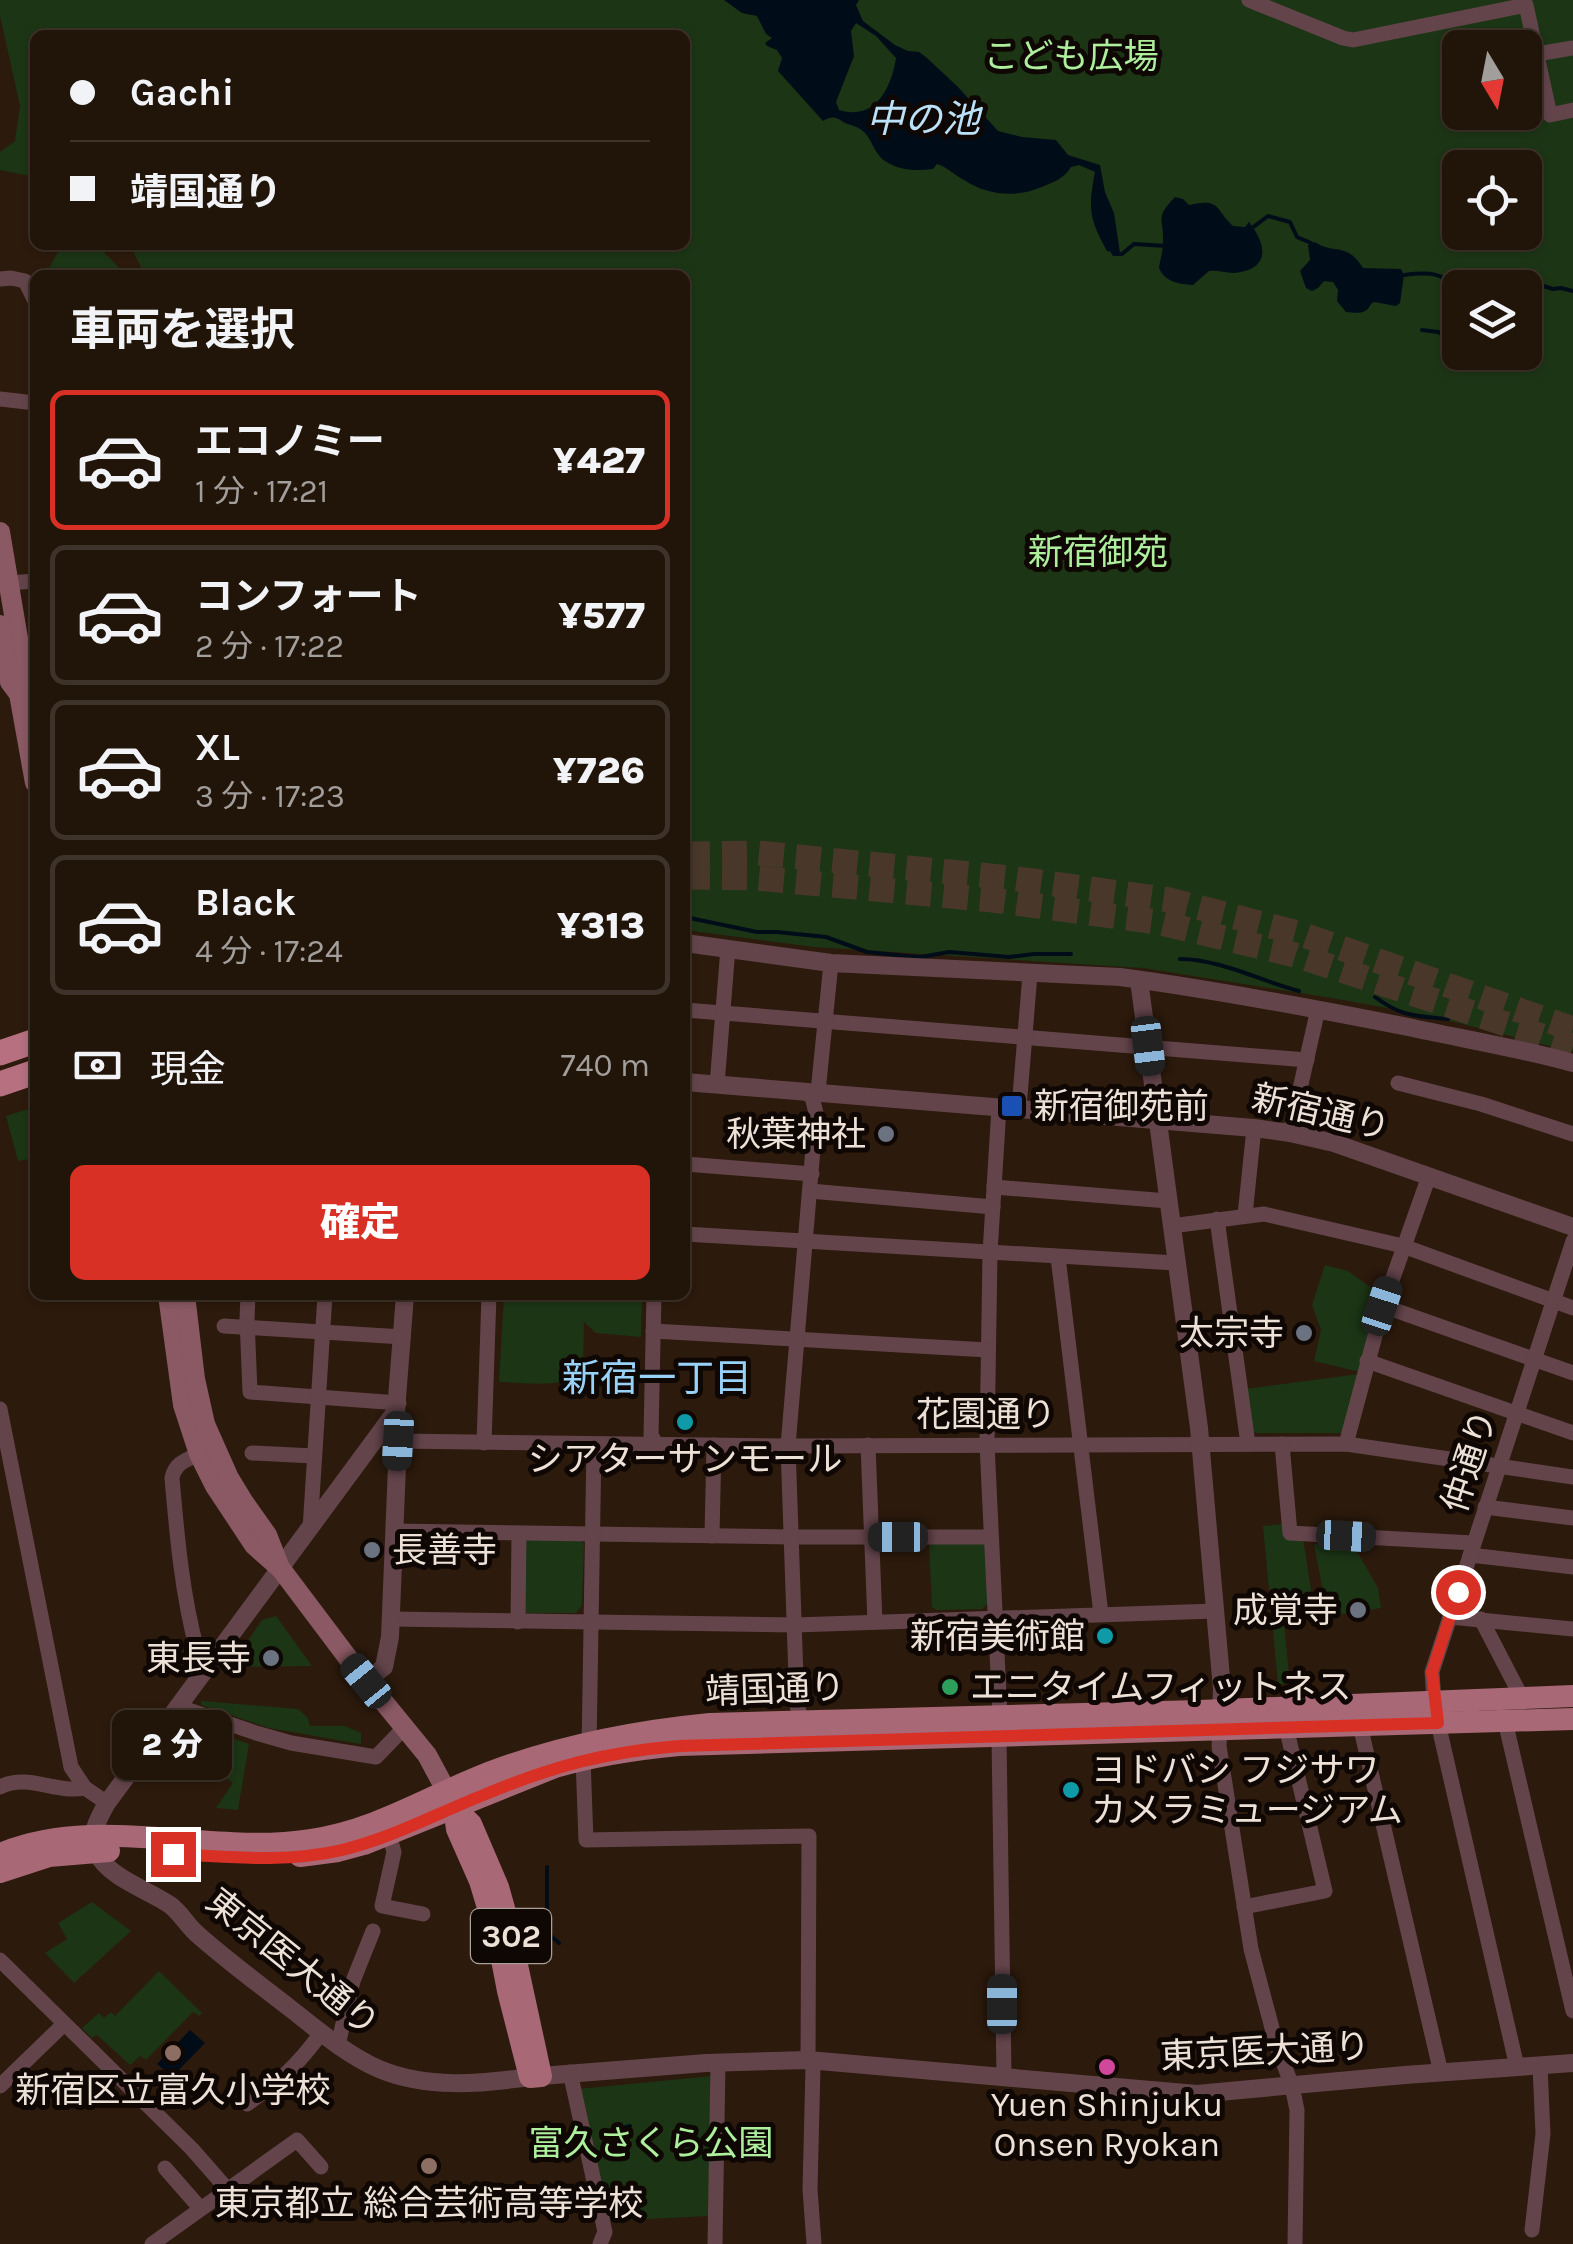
<!DOCTYPE html>
<html lang="ja">
<head>
<meta charset="utf-8">
<style>
  :root { --surface:#211409; --page:#2d2117; --text:#f1f3f6; --muted:#a29e9c; --line:#3e332a; --accent:#d93025 }
  body { margin:0; font-family:Karla,"Noto Sans JP",sans-serif; background:var(--page); color:var(--text); height:100vh; display:flex; flex-direction:column; font-size:38px; white-space:nowrap }
  * { box-sizing:border-box; margin:0 }
  p { font-size:32px; color:var(--muted) }
  .icon { flex:none; width:55px; height:55px; fill:none; stroke:currentColor; stroke-width:2; stroke-linecap:round; stroke-linejoin:round }
  .map { position:relative; flex:1; overflow:hidden }
  .drawer { position:absolute; left:30px; top:270px; width:660px; height:1030px; display:flex; flex-direction:column; background:var(--surface); border-radius:15px; box-shadow:0 2px 8px #0004,0 0 0 2px var(--line) }
  .drawer>* { flex:none }
  .banner { position:absolute; left:30px; top:30px; width:660px; height:220px; border-radius:15px; box-shadow:0 2px 8px #0004,0 0 0 2px var(--line); display:grid; align-content:center; height:220px; padding:0 40px; background:var(--surface) }
  .needle { width:65px; rotate:170deg }
  .fabs { position:absolute; left:1442px; top:30px; display:grid; gap:20px }
  .fabs a { display:grid; place-items:center; width:100px; height:100px; border-radius:15px; background:var(--surface); box-shadow:0 2px 8px #0004,0 0 0 2px var(--line); font-size:50px }
  .end { position:absolute; width:45px; height:45px; margin:-22px; border:12px solid #d93025; background:#fff; box-shadow:0 0 0 5px #fff }
  .from { border-radius:50% }
  .bubble { position:absolute; height:70px; border-radius:15px; background:var(--surface); box-shadow:0 2px 8px #0004,0 0 0 2px var(--line); font-size:32px; font-weight:800; line-height:70px; text-align:center }
  .car { position:absolute; width:30px; height:60px; margin:-30px -15px; border-radius:12px; box-shadow:0 0 8px 2px #0007; background:linear-gradient(#222 24%,#8ab4d8 0 40%,#222 0 76%,#8ab4d8 0 86%,#222 0) }
  .banner b { display:flex; align-items:center; gap:35px; height:95px; font-size:38px }
  .banner b+b { border-top:2px solid var(--line) }
  .banner i { width:25px; height:25px; background:var(--text) }
  ul { padding:0; list-style:none }
  li { display:flex; align-items:center; gap:30px; height:140px; margin:0 20px 15px; padding:0 20px; border:5px solid var(--line); border-radius:15px }
  li div { flex:1 }
  li b { display:block; font-size:38px }
  li em { font-style:normal; font-weight:800 }
  li.on { border-color:var(--accent) }
  li>.icon { width:90px; height:90px; stroke-width:1.5 }
  h2 { padding:0 40px; font-size:45px; line-height:120px }
  .pay { display:flex; align-items:center; gap:25px; height:110px; padding:0 40px; font-size:38px }
  .pay p { margin-inline-start:auto }
  .action { display:flex; gap:20px; margin-top:auto; padding:20px 40px }
  .action a { flex:1; height:115px; border-radius:15px; background:var(--accent); color:#fff; font-size:40px; font-weight:800; line-height:115px; text-align:center }
  .map>svg:first-child { display:block }
  .green { fill:#1c3515; fill-rule:evenodd }
  .water { fill:#000d19; fill-rule:evenodd }
  .lines { fill:none; stroke-linecap:round; stroke-linejoin:round }
  .stream { stroke:#000d19; stroke-width:4 }
  .trunk-tunnel { stroke:#49382a; stroke-width:25; stroke-dasharray:25 12; stroke-linecap:butt }
  .minor { stroke:#63444b; stroke-width:15 }
  .tertiary { stroke:#63444b; stroke-width:18 }
  .secondary { stroke:#8a5963; stroke-width:20 }
  .primary { stroke:#a86876; stroke-width:22 }
  .trunk { stroke:#b6707f; stroke-width:25 }
  .route { stroke:#d93025; stroke-width:12 }
  .transit-dot { fill:#1a4fb4; stroke:#0e0703; stroke-width:4 }
  .worship-dot { fill:#6b7280; stroke:#0e0703; stroke-width:4 }
  .culture-dot { fill:#0f9aa8; stroke:#0e0703; stroke-width:4 }
  .leisure-dot { fill:#2e9e5b; stroke:#0e0703; stroke-width:4 }
  .education-dot { fill:#8d6e63; stroke:#0e0703; stroke-width:4 }
  .hotel-dot { fill:#d1479c; stroke:#0e0703; stroke-width:4 }
  .labels { text-anchor:middle; stroke-width:10; stroke-linejoin:round; paint-order:stroke }
  .shield { fill:#0e0703; stroke:#aaa097; stroke-width:2.5 }
  .shield-label { font-size:32px; font-weight:bold; fill:#ede1d7 }
  .park-label { font-size:35px; fill:#aeef9d; stroke:#0e0703 }
  .poi-label { font-size:35px; fill:#ede1d7; stroke:#0e0703; text-anchor:end }
  .street-label { font-size:35px; fill:#ede1d7; stroke:#0e0703 }
  .water-label { font-size:38px; font-style:italic; fill:#bbe1f8; stroke:#0e0703 }
  .neighbourhood-label { font-size:38px; fill:#99d2f9; stroke:#0e0703 }
</style>
</head>
<body>
<div class="map">
<svg width="1573" height="2244" viewBox="0 0 1573 2244">
  <rect width="100%" height="100%" fill="#2c1a0c"/>
  <g class="green">
    <path d="M 0,0 L 1573,0 L 1573,1052 L 1431,1016 L 1332,998 L 1143,968 L 814,947 L 685,930 L 685,275 L 151,275 L 142,269 L 130,245 L 685,245 L 685,35 L 35,35 L 35,177 L 0,170 L 0,152 L 15,141 L 20,106 L 0,16 ZM 1460,48 L 1525,48 L 1525,112 L 1460,112 ZM 1460,168 L 1525,168 L 1525,232 L 1460,232 ZM 1460,288 L 1525,288 L 1525,352 L 1460,352 Z"/>
    <path d="M 62,245 L 97,245 L 124,273 L 45,275 Z"/>
    <path d="M 35,1107 L 35,1158 L 18,1161 L 6,1116 Z"/>
    <path d="M 1325,1265 L 1348,1271 L 1380,1294 L 1360,1372 L 1314,1361 L 1321,1330 L 1312,1305 Z"/>
    <path d="M 504,1295 L 642,1295 L 641,1337 L 596,1333 L 584,1322 L 583,1371 C 562,1390 526,1382 499,1382 Z"/>
    <path d="M 1359,1374 L 1344,1433 L 1256,1433 L 1250,1429 L 1245,1389 Z"/>
    <path d="M 1284,1524 L 1303,1538 L 1312,1596 L 1292,1599 L 1295,1621 L 1284,1623 L 1290,1684 L 1278,1684 L 1263,1526 Z"/>
    <path d="M 529,1537 L 579,1538 L 584,1544 L 582,1605 L 576,1613 L 527,1613 L 522,1609 L 523,1542 Z"/>
    <path d="M 981,1540 L 987,1547 L 988,1603 L 982,1609 L 937,1610 L 932,1607 L 929,1544 Z"/>
    <path d="M 1314,1544 L 1355,1548 L 1378,1588 L 1381,1608 L 1336,1615 L 1323,1592 Z"/>
    <path d="M 276,1616 L 312,1666 L 230,1667 L 262,1620 Z"/>
    <path d="M 201,1701 L 298,1709 L 308,1718 L 310,1726 L 345,1726 L 361,1733 L 361,1744 L 269,1728 L 201,1705 Z"/>
    <path d="M 195,1725 L 249,1744 L 238,1810 L 216,1808 L 233,1783 L 181,1743 Z"/>
    <path d="M 92,1902 L 131,1931 L 74,1983 L 45,1953 L 67,1939 L 58,1923 Z"/>
    <path d="M 159,1971 L 202,2013 L 199,2016 L 193,2012 L 146,2060 L 140,2056 L 130,2065 L 97,2035 L 92,2038 L 82,2028 L 99,2013 L 104,2018 L 111,2012 L 115,2016 Z"/>
    <path d="M 712,2076 L 709,2216 L 607,2221 L 578,2089 Z"/>
  </g>
  <g class="water">
    <path d="M 724,0 L 859,0 L 856,5 L 863,21 L 895,45 L 908,51 L 919,52 L 927,58 L 958,87 L 998,131 L 1022,137 L 1056,140 L 1068,155 L 1100,165 L 1105,192 L 1114,213 L 1120,253 L 1107,251 C 1089,219 1088,208 1095,172 L 1079,165 L 1071,167 C 1064,179 1052,183 1039,188 C 1014,198 987,195 964,180 C 954,175 947,167 937,164 L 933,169 C 916,171 900,171 885,161 C 873,153 872,136 860,129 C 856,126 850,125 845,123 C 836,117 833,115 823,121 L 778,71 L 782,58 L 777,50 L 767,46 L 765,43 L 772,38 L 766,34 L 757,16 L 742,13 ZM 856,23 L 876,36 L 896,58 C 891,88 876,121 839,110 L 836,102 L 854,56 L 851,31 Z"/>
    <path d="M 1175,197 L 1183,199 L 1189,205 C 1221,198 1214,208 1233,226 L 1245,227 L 1249,222 C 1268,246 1270,270 1233,273 C 1225,273 1217,270 1209,271 L 1193,285 C 1179,284 1165,282 1159,268 C 1160,260 1163,251 1163,243 C 1164,217 1154,219 1175,197 Z"/>
    <path d="M 1315,242 C 1334,255 1346,241 1363,268 L 1401,269 L 1404,275 L 1400,303 L 1396,306 L 1374,302 L 1371,304 C 1366,315 1357,313 1346,312 L 1337,301 L 1338,290 L 1333,282 L 1324,281 L 1318,288 L 1312,291 L 1306,288 L 1300,271 L 1310,260 L 1308,245 Z"/>
    <path d="M 1516,270 L 1526,270 L 1531,273 L 1520,287 L 1466,287 L 1470,283 L 1492,280 Z"/>
    <path d="M 190,2030 L 205,2043 L 172,2077 L 157,2064 Z"/>
  </g>
  <g class="lines">
    <g class="stream">
      <path d="M 1252,228 L 1268,216 L 1290,222 L 1297,237 L 1311,243"/>
      <path d="M 1112,250 L 1114,254 L 1122,254 L 1134,244 L 1166,246"/>
      <path d="M 1404,275 C 1430,272 1439,272 1460,288"/>
      <path d="M 1527,281 L 1553,289 L 1561,288 L 1573,291"/>
      <path d="M 1422,330 L 1438,332 L 1460,344"/>
      <path d="M 1469,352 L 1493,369"/>
      <path d="M 685,917 L 757,932 L 777,932 L 826,937 L 867,952 L 907,956 L 921,957 L 949,952 L 1009,957 L 1034,954 L 1071,954"/>
      <path d="M 1180,959 C 1219,959 1261,981 1299,991"/>
      <path d="M 1375,997 C 1402,1017 1416,1016 1448,1019"/>
      <path d="M 547,1867 L 547,1933 L 559,1943"/>
      <path d="M 619,2129 L 630,2126"/>
    </g>
    <g class="trunk-tunnel">
      <path d="M 685,854 L 758,853 L 1011,878 L 1170,900 L 1301,934 L 1573,1029"/>
      <path d="M 685,877 L 756,878 L 993,900 L 1157,922 L 1295,955 L 1573,1046"/>
    </g>
    <g class="minor">
      <path d="M 1249,0 L 1343,38 L 1353,40 L 1526,5 L 1550,115 L 1573,110"/>
      <path d="M 1537,54 L 1573,48"/>
      <path d="M 0,279 L 11,278 L 25,281 L 35,301"/>
      <path d="M 0,399 L 35,403"/>
      <path d="M 9,583 L 35,581"/>
      <path d="M 685,1010 L 1307,1060"/>
      <path d="M 1398,1083 L 1481,1104 L 1573,1134"/>
      <path d="M 717,1085 L 728,948"/>
      <path d="M 818,1092 L 831,963"/>
      <path d="M 999,1107 L 990,1253 L 987,1444 L 1000,1716"/>
      <path d="M 1019,1108 L 1030,974"/>
      <path d="M 1290,1133 L 1318,1009"/>
      <path d="M 685,1164 L 812,1174"/>
      <path d="M 994,1187 L 1168,1201"/>
      <path d="M 810,1191 L 993,1207"/>
      <path d="M 1245,1215 L 1254,1128"/>
      <path d="M 1217,1219 L 1248,1444"/>
      <path d="M 1171,1226 L 1264,1214 L 1403,1246 L 1573,1308"/>
      <path d="M 685,1234 L 1176,1263"/>
      <path d="M 1058,1257 L 1101,1614"/>
      <path d="M 248,1295 L 247,1319 L 250,1392 L 399,1403"/>
      <path d="M 654,1295 L 651,1435 L 656,1444"/>
      <path d="M 1383,1306 L 1573,1373"/>
      <path d="M 224,1326 L 403,1337"/>
      <path d="M 653,1331 L 988,1350"/>
      <path d="M 1367,1361 L 1573,1433"/>
      <path d="M 0,1409 L 71,1767 L 85,1788 L 107,1803"/>
      <path d="M 398,1441 L 788,1446 L 1346,1444 L 1573,1477"/>
      <path d="M 484,1443 L 489,1295"/>
      <path d="M 1282,1444 L 1290,1533 L 1473,1543"/>
      <path d="M 1346,1444 L 1383,1306 L 1429,1176"/>
      <path d="M 868,1445 L 875,1622"/>
      <path d="M 252,1453 L 314,1456"/>
      <path d="M 199,1454 C 186,1460 175,1463 172,1478 C 177,1536 182,1594 197,1650 L 213,1660"/>
      <path d="M 1485,1507 L 1573,1518"/>
      <path d="M 310,1529 L 325,1295"/>
      <path d="M 394,1531 L 791,1537 L 991,1537"/>
      <path d="M 712,1536 L 714,1445"/>
      <path d="M 1470,1555 L 1573,1567"/>
      <path d="M 1450,1617 L 1573,1629"/>
      <path d="M 391,1619 L 795,1625 L 1215,1611"/>
      <path d="M 1481,1619 L 1522,1698"/>
      <path d="M 518,1622 L 519,1533"/>
      <path d="M 1434,1701 L 1432,1672 L 1573,1241"/>
      <path d="M 180,1707 L 256,1733 L 291,1743 L 376,1757 L 405,1727"/>
      <path d="M 1505,1721 L 1573,2011"/>
      <path d="M 803,1723 L 797,1706 L 788,1446 L 816,1113 L 812,1097 L 803,1091"/>
      <path d="M 1438,1723 L 1517,2067"/>
      <path d="M 1360,1725 L 1441,2073"/>
      <path d="M 1220,1730 L 1219,1746 L 1251,1949 L 1276,2043 L 1292,2086 L 1297,2110 L 1295,2244"/>
      <path d="M 999,1737 L 1004,2076"/>
      <path d="M 589,1749 L 594,1445"/>
      <path d="M 583,1759 L 586,1840 L 809,1836 L 808,2060 L 813,2067 L 810,2189 L 814,2244"/>
      <path d="M 0,1787 C 29,1773 56,1794 85,1788"/>
      <path d="M 389,1835 L 394,1852 L 382,1906 L 423,1914"/>
      <path d="M 1244,1907 L 1325,1891 L 1286,1727"/>
      <path d="M 0,1960 L 192,2149 L 227,2189"/>
      <path d="M 338,2045 L 353,1981 L 373,1931"/>
      <path d="M 570,2072 L 605,2232 L 600,2244"/>
      <path d="M 0,2086 L 64,2024"/>
      <path d="M 247,2104 C 280,2081 298,2065 321,2033"/>
      <path d="M 165,2168 L 200,2208"/>
      <path d="M 1532,2230 L 1543,2134 L 1540,2066"/>
      <path d="M 152,2244 L 297,2140 L 321,2167"/>
      <path d="M 715,2244 L 718,2063"/>
    </g>
    <g class="tertiary">
      <path d="M 685,943 L 831,963 L 1120,977 C 1217,990 1312,1008 1408,1027 C 1463,1039 1519,1048 1573,1063"/>
      <path d="M 1139,980 L 1199,1428 L 1222,1689 L 1221,1710"/>
      <path d="M 685,1082 L 1254,1128 L 1290,1133 L 1334,1143 L 1573,1227"/>
      <path d="M 405,1295 L 396,1411 L 107,1803 C 99,1817 88,1836 96,1852 C 110,1879 147,1889 170,1905 C 180,1912 186,1924 196,1933 C 226,1960 259,1984 291,2009 C 319,2031 347,2055 379,2069 C 427,2089 480,2084 530,2077"/>
      <path d="M 366,1681 L 384,1667 L 390,1637 L 398,1441 L 381,1432"/>
      <path d="M 541,2076 L 706,2063 L 808,2060 L 1197,2094 L 1405,2075 L 1573,2063"/>
    </g>
    <g class="secondary">
      <path d="M 0,532 L 25,680 L 19,694"/>
      <path d="M 0,625 L 10,682 L 19,694 L 35,783"/>
      <path d="M 168,1295 L 183,1405 L 199,1454 L 215,1486 L 254,1545 L 281,1569 L 351,1662 L 427,1755 L 454,1805"/>
      <path d="M 185,1295 L 195,1379 L 205,1424 L 229,1478 L 243,1501 L 267,1535 L 278,1563"/>
    </g>
    <g class="primary">
      <path d="M 454,1807 L 471,1824 L 498,1887 L 507,1919 L 541,2076 L 530,2077 L 508,1991 L 499,1944 L 480,1881 L 457,1829 Z"/>
      <path d="M 0,1854 C 99,1813 207,1856 310,1840 C 381,1830 436,1791 502,1768 C 570,1744 638,1731 710,1724 L 1199,1711 L 1573,1696"/>
      <path d="M 300,1856 L 338,1851 L 364,1844 L 555,1767 C 596,1755 636,1749 679,1745 L 1573,1719"/>
      <path d="M 0,1872 L 49,1856 L 109,1851"/>
    </g>
    <g class="trunk">
      <path d="M 0,1053 L 35,1041"/>
      <path d="M 0,1084 L 35,1072"/>
    </g>
  </g>
  <g class="lines">
    <path class="route" d="M 173,1854 C 229,1857 287,1863 342,1850 C 392,1838 438,1813 486,1794 C 553,1766 606,1752 679,1746 L 1438,1723 L 1432,1672 L 1458,1592"/>
  </g>
  <rect class="transit-dot" x="1000" y="1094" width="24" height="24" rx="5"/>
  <g class="worship-dot">
    <circle cx="886" cy="1134" r="10"/>
    <circle cx="1304" cy="1333" r="10"/>
    <circle cx="372" cy="1550" r="10"/>
    <circle cx="1358" cy="1610" r="10"/>
    <circle cx="271" cy="1658" r="10"/>
  </g>
  <g class="culture-dot">
    <circle cx="685" cy="1422" r="10"/>
    <circle cx="1105" cy="1636" r="10"/>
    <circle cx="1071" cy="1790" r="10"/>
  </g>
  <circle class="leisure-dot" cx="950" cy="1687" r="10"/>
  <g class="education-dot">
    <circle cx="173" cy="2053" r="10"/>
    <circle cx="429" cy="2166" r="10"/>
  </g>
  <circle class="hotel-dot" cx="1107" cy="2067" r="10"/>
  <g class="labels">
    <rect class="shield" x="471" y="1909" width="80" height="54" rx="8"/>
    <g class="shield-label">
      <text x="511" y="1947">302</text>
    </g>
    <g class="park-label">
      <text x="1071" y="68">こども広場</text>
      <text x="1098" y="564">新宿御苑</text>
      <text x="651" y="2155">富久さくら公園</text>
    </g>
    <g class="poi-label">
      <text x="1034" y="1118" text-anchor="start">新宿御苑前</text>
      <text x="866" y="1146">秋葉神社</text>
      <text x="1284" y="1345">太宗寺</text>
      <text x="685" y="1471" text-anchor="middle">シアターサンモール</text>
      <text x="392" y="1562" text-anchor="start">長善寺</text>
      <text x="1338" y="1622">成覚寺</text>
      <text x="1085" y="1648">新宿美術館</text>
      <text x="251" y="1670">東長寺</text>
      <text x="970" y="1699" text-anchor="start">エニタイムフィットネス</text>
      <text x="1091" y="1782" text-anchor="start">ヨドバシ フジサワ<tspan x="1091" dy="40">カメラミュージアム</tspan></text>
      <text x="173" y="2102" text-anchor="middle">新宿区立富久小学校</text>
      <text x="1107" y="2116" text-anchor="middle">Yuen Shinjuku<tspan x="1107" dy="40">Onsen Ryokan</tspan></text>
      <text x="429" y="2215" text-anchor="middle">東京都立 総合芸術高等学校</text>
    </g>
    <g class="street-label">
      <text transform="translate(1321 1112) rotate(13)" y="12">新宿通り</text>
      <text x="986" y="1426">花園通り</text>
      <text transform="translate(1469 1461) rotate(-72)" y="12">仲通り</text>
      <text transform="translate(775 1689) rotate(-2)" y="12">靖国通り</text>
      <text transform="translate(293 1962) rotate(39)" y="12">東京医大通り</text>
      <text transform="translate(1265 2051) rotate(-3)" y="12">東京医大通り</text>
    </g>
    <g class="water-label">
      <text x="923" y="132">中の池</text>
    </g>
    <g class="neighbourhood-label">
      <text x="657" y="1391">新宿一丁目</text>
    </g>
  </g>
</svg>
<div class="fabs">
<a><svg class="needle" viewBox="-14 -14 28 28"><path d="M0-13l5 13h-10z" fill="#e53935"/><path d="M0 13l5-13h-10z" fill="#a29e9c"/></svg></a>
<a><svg class="icon" aria-label="locate" viewBox="0 0 24 24"><circle cx="12" cy="12" r="6"/><path d="M12 2v4M12 18v4M2 12h4M18 12h4"/></svg></a>
<a><svg class="icon" aria-label="layers" viewBox="0 0 24 24"><path d="M12 4l9 5-9 5-9-5zM3 14l9 5 9-5"/></svg></a>
</div>
<i class="end from" style="left:1458px;top:1592px"></i>
<i class="end" style="left:173px;top:1854px"></i>
<div class="bubble" style="left:112px;top:1710px;width:120px">2 分</div>
<i class="car" style="left:1148px;top:1046px;rotate:173deg"></i>
<i class="car" style="left:1382px;top:1306px;rotate:18deg"></i>
<i class="car" style="left:398px;top:1441px;rotate:183deg"></i>
<i class="car" style="left:1346px;top:1536px;rotate:93deg"></i>
<i class="car" style="left:898px;top:1537px;rotate:270deg"></i>
<i class="car" style="left:366px;top:1681px;rotate:321deg"></i>
<i class="car" style="left:1002px;top:2004px;rotate:0deg"></i>
<div class="banner">
<b><i class="from"></i>Gachi</b>
<b><i></i>靖国通り</b>
</div>
<section class="drawer">
<h2>車両を選択</h2>
<ul>
<li class="on"><svg class="icon" aria-label="car" viewBox="0 0 24 24"><path d="M5 17H2v-5l4-1 3-4h7l3 4 3 1v5h-3M9 17h6M6 11h13"/><circle cx="7" cy="17" r="2"/><circle cx="17" cy="17" r="2"/></svg><div><b>エコノミー</b><p>1 分 · 17:21</p></div><em>¥427</em></li>
<li><svg class="icon" aria-label="car" viewBox="0 0 24 24"><path d="M5 17H2v-5l4-1 3-4h7l3 4 3 1v5h-3M9 17h6M6 11h13"/><circle cx="7" cy="17" r="2"/><circle cx="17" cy="17" r="2"/></svg><div><b>コンフォート</b><p>2 分 · 17:22</p></div><em>¥577</em></li>
<li><svg class="icon" aria-label="car" viewBox="0 0 24 24"><path d="M5 17H2v-5l4-1 3-4h7l3 4 3 1v5h-3M9 17h6M6 11h13"/><circle cx="7" cy="17" r="2"/><circle cx="17" cy="17" r="2"/></svg><div><b>XL</b><p>3 分 · 17:23</p></div><em>¥726</em></li>
<li><svg class="icon" aria-label="car" viewBox="0 0 24 24"><path d="M5 17H2v-5l4-1 3-4h7l3 4 3 1v5h-3M9 17h6M6 11h13"/><circle cx="7" cy="17" r="2"/><circle cx="17" cy="17" r="2"/></svg><div><b>Black</b><p>4 分 · 17:24</p></div><em>¥313</em></li>
</ul>
<div class="pay"><svg class="icon" aria-label="cash" viewBox="0 0 24 24"><path d="M3 7h18v10H3z"/><circle cx="12" cy="12" r="2"/></svg>現金<p>740 m</p></div>
<div class="action"><a>確定</a></div>
</section>
</div>
</body>
</html>
